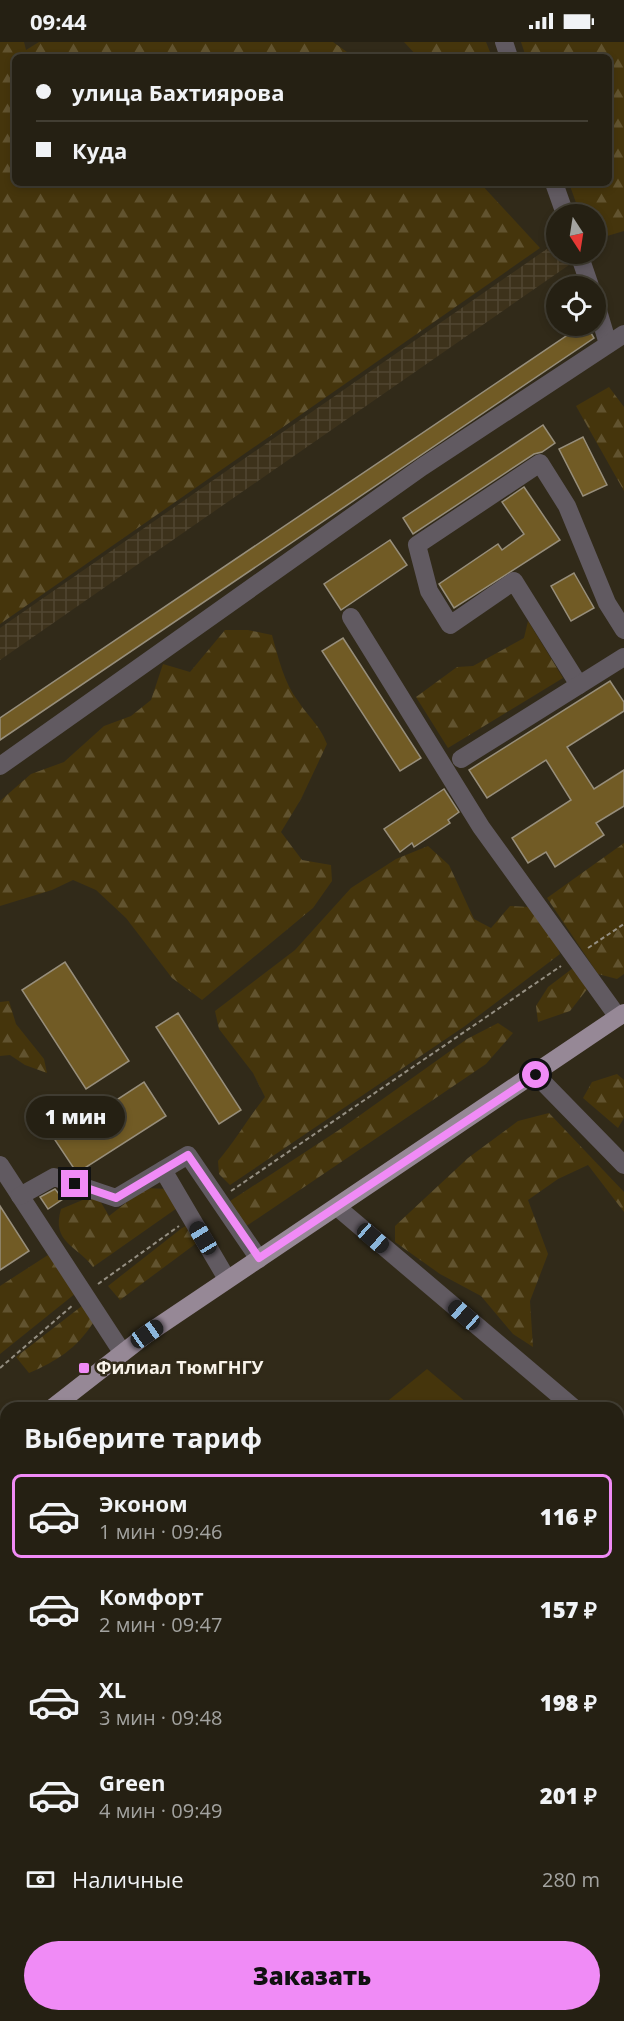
<!DOCTYPE html>
<html lang="ru">
<head>
<meta charset="utf-8">
<style>
  :root { --surface:#252013; --page:#312d21; --text:#f1f3f6; --muted:#a3a3a0; --line:#423e33; --accent:#f08bf6 }
  body { margin:0; font-family:"Open Sans",sans-serif; background:var(--page); color:var(--text); height:100vh; display:flex; flex-direction:column; font-size:22px; white-space:nowrap }
  * { box-sizing:border-box; margin:0 }
  p { font-size:20px; color:var(--muted) }
  .icon { flex:none; width:33px; height:33px; fill:none; stroke:currentColor; stroke-width:2; stroke-linecap:round; stroke-linejoin:round }
  .map { position:relative; flex:1; overflow:hidden }
  .drawer { position:absolute; left:0px; top:1360px; width:624px; height:620px; display:flex; flex-direction:column; background:var(--surface); border-radius:18px 18px 0 0; box-shadow:0 3px 9px #0003,0 0 0 2px var(--line) }
  .drawer>* { flex:none }
  .guide { position:absolute; left:12px; top:12px; width:600px; height:132px; border-radius:9px; box-shadow:0 3px 9px #0003,0 0 0 2px var(--line); display:grid; align-content:center; height:132px; padding:0 24px; background:var(--surface) }
  .needle { width:39px; rotate:168deg }
  .tools { position:absolute; left:546px; top:162px; display:grid; gap:12px }
  .tools a { display:grid; place-items:center; width:60px; height:60px; border-radius:50%; background:var(--surface); box-shadow:0 3px 9px #0003,0 0 0 2px var(--line); font-size:30px }
  .end { position:absolute; width:27px; height:27px; margin:-14px; border:8px solid #f08bf6; background:#111; box-shadow:0 0 0 3px #111 }
  .from { border-radius:50% }
  .bubble { position:absolute; height:42px; border-radius:21px; background:var(--surface); box-shadow:0 3px 9px #0003,0 0 0 2px var(--line); font-size:20px; font-weight:800; line-height:42px; text-align:center }
  .car { position:absolute; width:18px; height:36px; margin:-18px -9px; border-radius:8px; box-shadow:0 0 4px 2px #0007; background:linear-gradient(#222 24%,#8ab4d8 0 40%,#222 0 76%,#8ab4d8 0 86%,#222 0) }
  .guide b { display:flex; align-items:center; gap:21px; height:57px; font-size:22px }
  .guide b+b { border-top:2px solid var(--line) }
  .guide i { width:15px; height:15px; background:var(--text) }
  ul { padding:0; list-style:none }
  li { display:flex; align-items:center; gap:18px; height:84px; margin:0 12px 9px; padding:0 12px; border:3px solid transparent; border-radius:9px }
  li div { flex:1 }
  li b { display:block; font-size:22px }
  li em { font-style:normal; font-weight:800 }
  li.selected { border-color:var(--accent) }
  li>.icon { width:54px; height:54px; stroke-width:1.5 }
  h2 { padding:0 24px; font-size:27px; line-height:72px }
  .pay { display:flex; align-items:center; gap:15px; height:66px; padding:0 24px; font-size:22px }
  .pay p { margin-inline-start:auto }
  .cta { display:flex; gap:12px; margin-top:auto; padding:12px 24px }
  .cta a { flex:1; height:69px; border-radius:36px; background:var(--accent); color:#111; font-size:24px; font-weight:800; line-height:69px; text-align:center }
  .status { display:flex; justify-content:space-between; align-items:center; height:42px; padding:0 30px; background:var(--surface); direction:ltr }
  .status svg { height:16px; fill:currentColor }
  .map>svg:first-child { display:block }
  .industrial { fill:url(#industrial-grid) }
  .forest { fill:url(#forest-firs) }
  .park { fill:#45350c }
  .building { fill:#715b25; stroke:#978e7b; stroke-width:1.5 }
  .lines { fill:none; stroke-linecap:round; stroke-linejoin:round }
  .path { stroke:#958f82; stroke-width:2; stroke-dasharray:4.5 3; stroke-linecap:butt }
  .minor { stroke:#615a61; stroke-width:18 }
  .major { stroke:#968896; stroke-width:18 }
  .route { stroke:#f08bf6; stroke-width:8 }
  .poi-dot { fill:#f08bf6; stroke:#312a19; stroke-width:2 }
  .labels { text-anchor:middle; stroke-width:5; stroke-linejoin:round; paint-order:stroke }
  .poi-label { font-size:18px; font-weight:bold; fill:#f8f3e9; stroke:#312a19; text-anchor:start }
</style>
</head>
<body>
<div class="status"><b>09:44</b><svg viewBox="0 0 49 12"><path d="M0 12V9h3v3zM5 12V6h3v6zM10 12V3h3v9zM15 12V0h3v12zM26 1h20v11H26zM47 4h2v5h-2z"/></svg></div>
<div class="map">
<svg width="624" height="1979" viewBox="0 0 624 1979">
  <defs>
    <pattern id="industrial-grid" width="8" height="8" patternUnits="userSpaceOnUse" patternTransform="scale(1.5)"><rect width="8" height="8" fill="#3d321b"/><path d="M0 4h8M4 0v8" fill="none" stroke="#504631"/></pattern>
    <pattern id="forest-firs" width="22" height="20" patternUnits="userSpaceOnUse" patternTransform="scale(1.5)"><rect width="22" height="20" fill="#45350c"/><path d="M5 1l3.5 6h-7zM16 11l3.5 6h-7z" fill="#61532f"/></pattern>
  </defs>
  <rect width="100%" height="100%" fill="#312a19"/>
  <path class="industrial" d="M 554,202 L 556,212 L 561,212 L 569,223 L 0,618 L 0,586 Z"/>
  <g class="forest">
    <path d="M 0,0 L 24,0 L 26,8 L 39,0 L 333,0 L 354,15 L 15,15 L 15,141 L 480,141 L 540,206 L 0,582 Z"/>
    <path d="M 404,0 L 486,0 L 492,15 L 418,15 Z"/>
    <path d="M 521,0 L 624,0 L 624,189 L 607,194 L 596,190 L 596,172 L 580,172 L 569,141 L 609,141 L 609,15 L 526,15 Z"/>
    <path d="M 609,345 L 624,365 L 624,449 L 576,364 Z"/>
    <path d="M 528,579 L 563,636 L 448,706 L 416,655 L 457,625 L 473,624 L 524,596 Z"/>
    <path d="M 225,588 L 248,588 L 272,593 C 278,615 284,641 298,659 C 309,676 319,682 327,702 L 301,757 L 281,790 L 302,818 L 331,823 L 332,839 L 313,866 L 202,958 L 172,936 L 126,876 L 96,848 L 73,838 L 52,848 L 0,864 L 0,759 L 31,732 L 64,720 L 104,684 L 131,674 L 151,658 L 163,622 L 190,630 Z"/>
    <path d="M 624,801 L 624,932 L 617,937 L 598,932 L 547,856 Z"/>
    <path d="M 428,804 L 449,823 L 474,877 L 491,886 L 510,864 L 529,865 L 552,887 L 560,912 L 465,984 L 230,1143 L 219,1132 L 218,1119 C 236,1098 248,1076 265,1055 L 253,1031 L 219,987 L 215,969 L 295,908 L 351,846 L 396,817 Z"/>
    <path d="M 577,923 L 592,941 L 570,969 L 538,980 L 536,964 L 548,945 Z"/>
    <path d="M 9,959 L 16,982 L 44,1017 L 47,1031 L 25,1023 L 10,1013 L 0,1014 L 0,960 Z"/>
    <path d="M 498,981 L 513,991 L 486,1022 L 245,1185 L 227,1161 L 342,1086 L 467,997 Z"/>
    <path d="M 617,1032 L 624,1038 L 624,1076 L 618,1086 L 583,1056 L 592,1040 Z"/>
    <path d="M 549,1071 L 624,1150 L 624,1170 L 588,1123 L 558,1137 L 528,1158 L 548,1212 L 530,1259 L 533,1305 L 513,1292 L 481,1254 L 440,1232 L 395,1200 L 395,1184 L 468,1116 L 518,1079 Z"/>
    <path d="M 145,1146 L 168,1147 L 180,1164 L 93,1225 C 77,1203 51,1201 61,1167 L 85,1157 L 99,1157 L 109,1174 Z"/>
    <path d="M 193,1181 L 198,1200 L 120,1258 L 108,1244 L 182,1186 Z"/>
    <path d="M 48,1213 L 76,1251 L 0,1312 L 0,1244 Z"/>
    <path d="M 87,1260 L 93,1281 C 77,1306 57,1319 29,1331 L 16,1315 Z"/>
    <path d="M 6,1499 L 6,1615 L 0,1619 L 0,1502 Z"/>
  </g>
  <path class="park" d="M 427,1327 L 473,1366 L 379,1366 Z"/>
  <g class="building">
    <path d="M 581,284 L 587,284 L 594,296 L 0,698 L 0,676 Z"/>
    <path d="M 543,383 L 555,401 L 542,410 L 534,412 L 413,492 L 403,476 Z"/>
    <path d="M 583,395 L 607,443 L 583,454 L 559,407 Z"/>
    <path d="M 524,445 L 560,498 L 454,566 L 439,542 L 498,502 L 502,508 L 524,492 L 502,460 Z"/>
    <path d="M 390,498 L 407,523 L 341,568 L 324,542 Z"/>
    <path d="M 574,531 L 594,566 L 571,579 L 551,544 Z"/>
    <path d="M 343,596 L 421,716 L 400,729 L 322,609 Z"/>
    <path d="M 610,639 L 624,660 L 624,669 L 567,705 L 594,747 L 624,728 L 624,764 L 596,781 L 604,793 L 555,825 L 546,810 L 528,821 L 512,796 L 571,758 L 546,718 L 487,756 L 469,728 Z"/>
    <path d="M 444,747 L 459,770 L 448,778 L 450,781 L 414,805 L 412,801 L 400,810 L 384,787 Z"/>
    <path d="M 65,920 L 129,1019 L 86,1047 L 22,948 Z"/>
    <path d="M 178,971 L 241,1068 L 219,1082 L 156,985 Z"/>
    <path d="M 144,1040 L 166,1074 L 77,1131 L 55,1098 Z"/>
    <path d="M 55,1147 L 63,1157 L 48,1167 L 40,1155 Z"/>
    <path d="M 0,1164 L 29,1209 L 0,1228 Z"/>
  </g>
  <g class="lines">
    <g class="path">
      <path d="M 588,906 L 624,882"/>
      <path d="M 231,1149 L 561,924"/>
      <path d="M 98,1242 L 179,1184"/>
      <path d="M 0,1326 L 73,1263"/>
    </g>
    <g class="minor">
      <path d="M 504,0 L 509,15"/>
      <path d="M 554,141 L 565,172"/>
      <path d="M 579,212 L 590,244"/>
      <path d="M 596,262 L 608,302"/>
      <path d="M 351,575 L 481,785 L 618,975"/>
      <path d="M 579,643 L 514,539 L 450,583 L 429,549 L 417,503 L 540,421 L 567,464 L 607,561 L 624,588"/>
      <path d="M 461,717 L 624,615"/>
      <path d="M 0,724 L 422,425 L 624,292"/>
      <path d="M 536,1033 L 624,1123"/>
      <path d="M 0,1123 L 122,1310"/>
      <path d="M 163,1128 L 227,1237"/>
      <path d="M 20,1154 L 54,1135 L 116,1156 L 188,1113 L 259,1217"/>
      <path d="M 337,1165 L 574,1366"/>
      <path d="M 618,1404 L 624,1409"/>
    </g>
    <g class="major">
      <path d="M 52,1366 L 147,1292 L 624,971"/>
      <path d="M 0,1408 L 6,1403"/>
    </g>
  </g>
  <g class="lines">
    <path class="route" d="M 75,1142 L 116,1156 L 188,1113 L 259,1216 L 536,1033"/>
  </g>
  <rect class="poi-dot" x="78" y="1320" width="12" height="12" rx="3"/>
  <g class="labels">
    <g class="poi-label">
      <text x="96" y="1332">Филиал ТюмГНГУ</text>
    </g>
  </g>
</svg>
<div class="tools">
<a><svg class="needle" viewBox="-14 -14 28 28"><path d="M0-13l5 13h-10z" fill="#e53935"/><path d="M0 13l5-13h-10z" fill="#a3a3a0"/></svg></a>
<a><svg class="icon" aria-label="locate" viewBox="0 0 24 24"><circle cx="12" cy="12" r="6"/><path d="M12 2v4M12 18v4M2 12h4M18 12h4"/></svg></a>
</div>
<i class="end from" style="left:536px;top:1033px"></i>
<i class="end" style="left:75px;top:1142px"></i>
<div class="bubble" style="left:26px;top:1054px;width:99px">1 мин</div>
<i class="car" style="left:203px;top:1196px;rotate:329deg"></i>
<i class="car" style="left:373px;top:1196px;rotate:131deg"></i>
<i class="car" style="left:464px;top:1273px;rotate:311deg"></i>
<i class="car" style="left:147px;top:1292px;rotate:55deg"></i>
<div class="guide">
<b><i class="from"></i>улица Бахтиярова</b>
<b><i></i>Куда</b>
</div>
<section class="drawer">
<h2>Выберите тариф</h2>
<ul>
<li class="selected"><svg class="icon" aria-label="car" viewBox="0 0 24 24"><path d="M5 17H2v-5l4-1 3-4h7l3 4 3 1v5h-3M9 17h6M6 11h13"/><circle cx="7" cy="17" r="2"/><circle cx="17" cy="17" r="2"/></svg><div><b>Эконом</b><p>1 мин · 09:46</p></div><em>116 ₽</em></li>
<li><svg class="icon" aria-label="car" viewBox="0 0 24 24"><path d="M5 17H2v-5l4-1 3-4h7l3 4 3 1v5h-3M9 17h6M6 11h13"/><circle cx="7" cy="17" r="2"/><circle cx="17" cy="17" r="2"/></svg><div><b>Комфорт</b><p>2 мин · 09:47</p></div><em>157 ₽</em></li>
<li><svg class="icon" aria-label="car" viewBox="0 0 24 24"><path d="M5 17H2v-5l4-1 3-4h7l3 4 3 1v5h-3M9 17h6M6 11h13"/><circle cx="7" cy="17" r="2"/><circle cx="17" cy="17" r="2"/></svg><div><b>XL</b><p>3 мин · 09:48</p></div><em>198 ₽</em></li>
<li><svg class="icon" aria-label="car" viewBox="0 0 24 24"><path d="M5 17H2v-5l4-1 3-4h7l3 4 3 1v5h-3M9 17h6M6 11h13"/><circle cx="7" cy="17" r="2"/><circle cx="17" cy="17" r="2"/></svg><div><b>Green</b><p>4 мин · 09:49</p></div><em>201 ₽</em></li>
</ul>
<div class="pay"><svg class="icon" aria-label="cash" viewBox="0 0 24 24"><path d="M3 7h18v10H3z"/><circle cx="12" cy="12" r="2"/></svg>Наличные<p>280 m</p></div>
<div class="cta"><a>Заказать</a></div>
</section>
</div>
</body>
</html>
